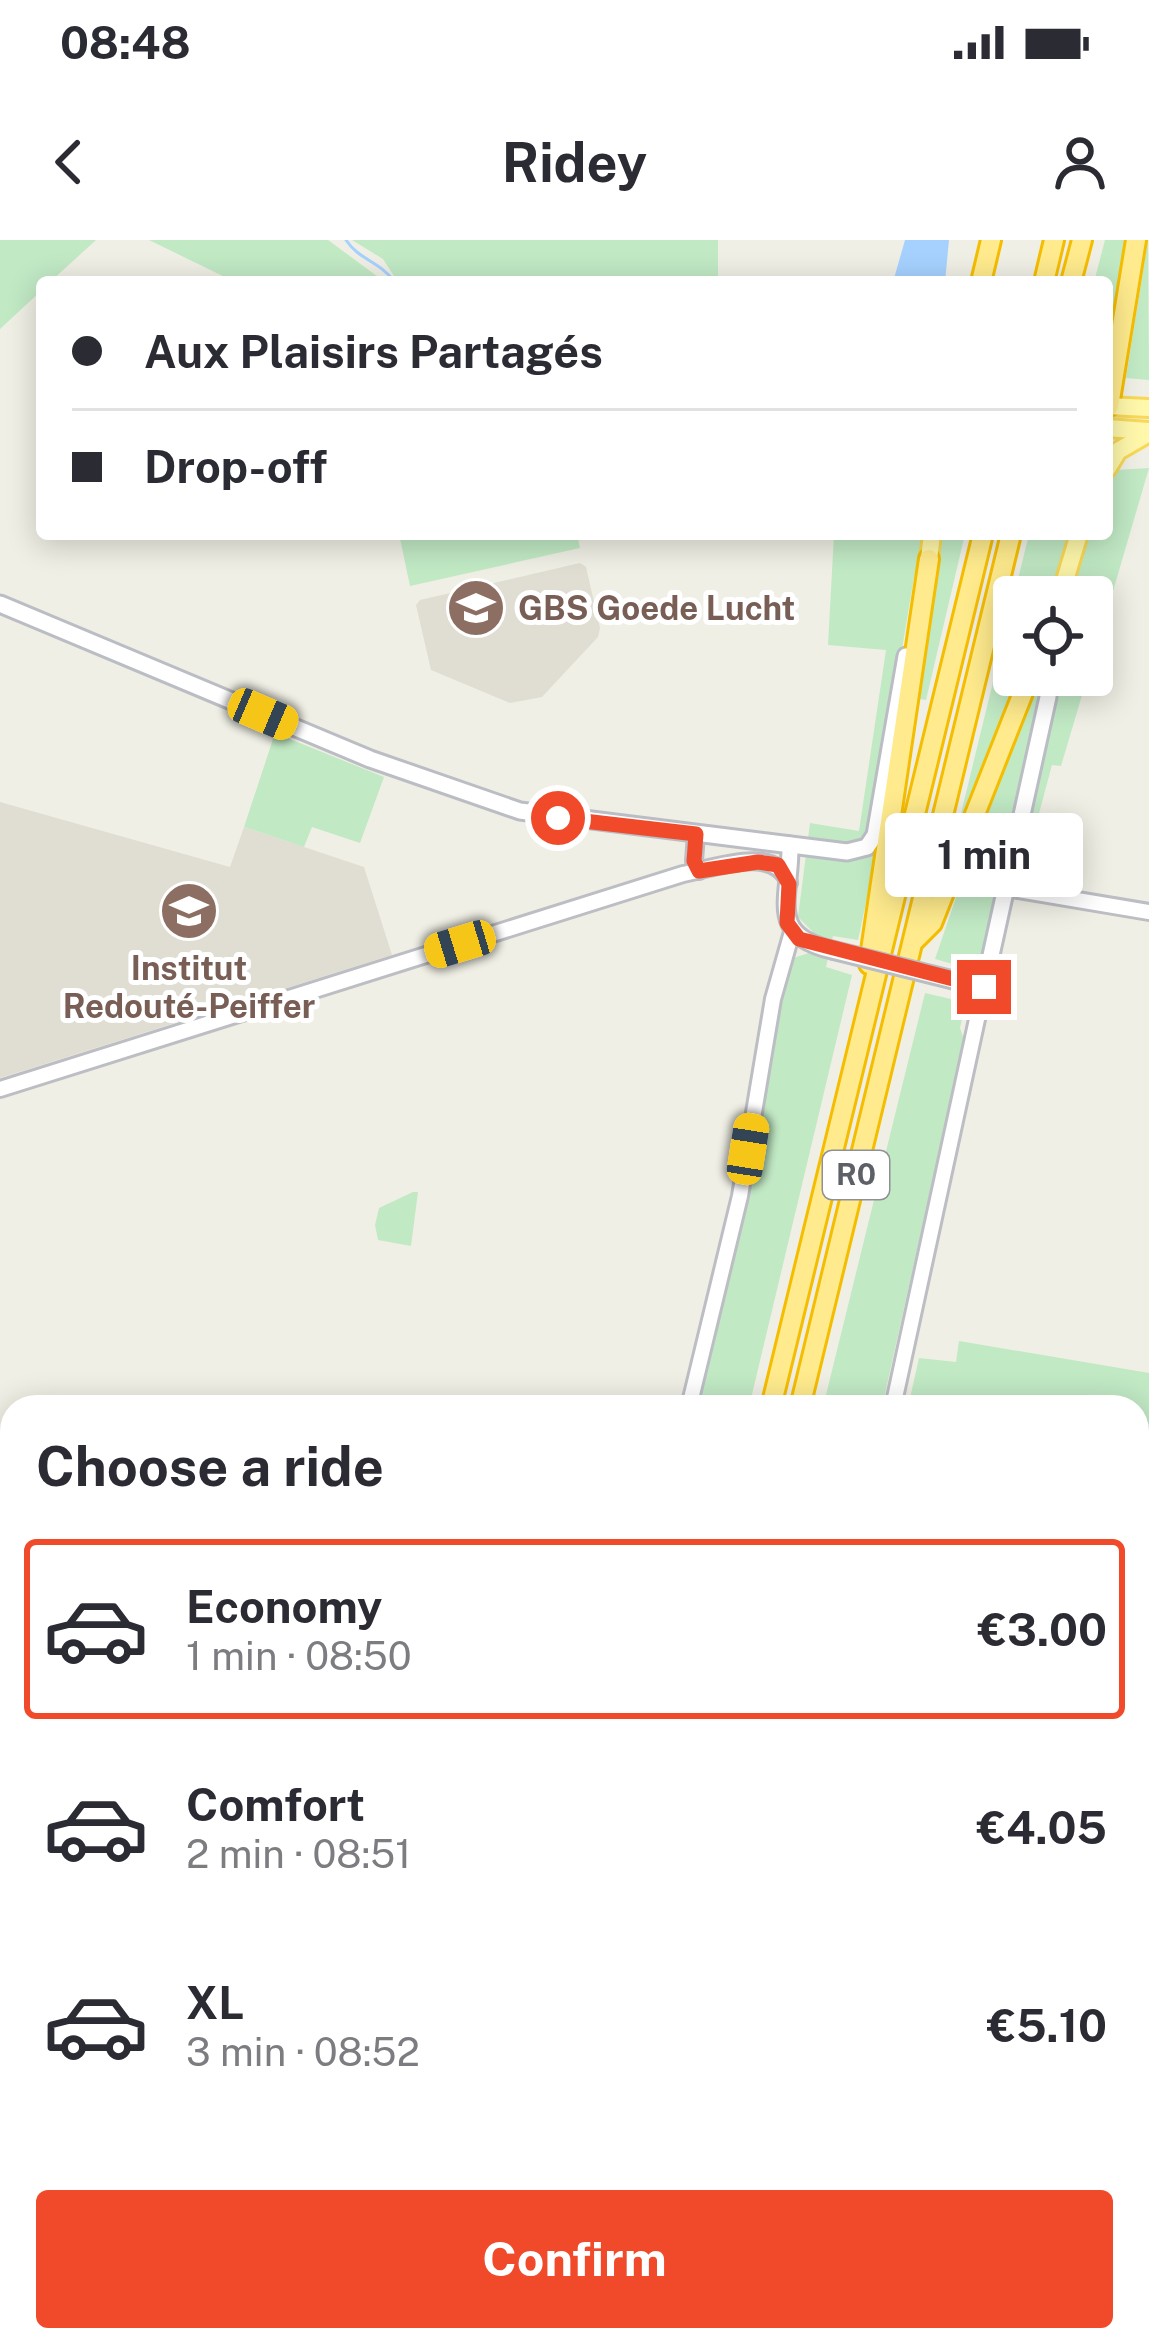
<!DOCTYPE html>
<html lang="en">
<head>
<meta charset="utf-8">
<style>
  :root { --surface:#fff; --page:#f2f2f3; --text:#2b2b33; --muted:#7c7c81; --line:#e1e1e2; --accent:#f14a2a }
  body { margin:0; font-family:"Public Sans",sans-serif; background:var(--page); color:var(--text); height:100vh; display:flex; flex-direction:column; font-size:45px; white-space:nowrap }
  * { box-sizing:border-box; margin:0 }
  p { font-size:39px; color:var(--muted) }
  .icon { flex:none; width:66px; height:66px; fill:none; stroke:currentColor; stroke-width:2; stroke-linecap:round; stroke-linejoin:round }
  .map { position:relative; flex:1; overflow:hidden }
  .details { position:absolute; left:0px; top:1155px; width:1149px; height:957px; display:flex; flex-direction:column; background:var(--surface); border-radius:36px 36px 0 0; box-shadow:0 6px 30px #0003 }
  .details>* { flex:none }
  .hud { position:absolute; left:36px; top:36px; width:1077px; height:264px; border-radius:12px; box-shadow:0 6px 30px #0003; display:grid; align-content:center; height:264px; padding:0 36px; background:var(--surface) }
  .tools { position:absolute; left:993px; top:336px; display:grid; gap:24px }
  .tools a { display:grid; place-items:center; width:120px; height:120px; border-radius:12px; background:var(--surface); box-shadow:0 6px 30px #0003; font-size:60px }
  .end { position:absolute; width:54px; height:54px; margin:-27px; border:15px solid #f14a2a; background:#fff; box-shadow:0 0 0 6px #fff }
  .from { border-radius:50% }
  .bubble { position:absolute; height:84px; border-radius:12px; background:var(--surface); box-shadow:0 6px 30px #0003; font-size:39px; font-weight:700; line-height:84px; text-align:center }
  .car { position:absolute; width:36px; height:72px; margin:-36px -18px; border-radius:15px; box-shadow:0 0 9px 3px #0007; background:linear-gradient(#f5c518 24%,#345 0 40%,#f5c518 0 76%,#345 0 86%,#f5c518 0) }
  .hud b { display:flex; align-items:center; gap:42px; height:114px; font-size:45px }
  .hud b+b { border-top:3px solid var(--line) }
  .hud i { width:30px; height:30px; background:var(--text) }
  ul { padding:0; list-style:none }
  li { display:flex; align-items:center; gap:36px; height:180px; margin:0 24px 18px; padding:0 12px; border:6px solid transparent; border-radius:12px }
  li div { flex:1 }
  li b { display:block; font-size:45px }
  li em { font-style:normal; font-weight:700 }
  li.current { border-color:var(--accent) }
  li>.icon { width:108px; height:108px; stroke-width:1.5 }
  h2 { padding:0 36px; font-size:54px; line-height:144px }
  .action { display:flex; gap:24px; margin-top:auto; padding:24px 36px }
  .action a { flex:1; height:138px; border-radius:12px; background:var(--accent); color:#fff; font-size:48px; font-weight:700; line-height:138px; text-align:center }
  .status { display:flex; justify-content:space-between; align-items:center; height:84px; padding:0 60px; background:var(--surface); direction:ltr }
  .status svg { height:33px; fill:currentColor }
  header { display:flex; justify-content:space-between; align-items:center; height:156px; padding:0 36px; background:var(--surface); font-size:54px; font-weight:700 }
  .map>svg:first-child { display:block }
  .education { fill:#e0ded3 }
  .green { fill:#c1e9c4 }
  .water { fill:#a6d1ff }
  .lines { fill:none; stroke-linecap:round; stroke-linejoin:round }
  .stream { stroke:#a6d1ff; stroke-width:3 }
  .tertiary-casing { stroke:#bdbec4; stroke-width:20 }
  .secondary-casing { stroke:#bbbdc4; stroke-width:21 }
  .primary-casing { stroke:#f8d856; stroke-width:22 }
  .motorway-casing { stroke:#f5bd00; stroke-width:24 }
  .tertiary { stroke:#fff; stroke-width:14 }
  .secondary { stroke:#fff; stroke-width:15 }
  .primary { stroke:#fff8ab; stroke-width:16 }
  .motorway { stroke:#ffeb8d; stroke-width:18 }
  .secondary-bridge-casing { stroke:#bbbdc4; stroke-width:21; stroke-linecap:butt }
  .secondary-bridge { stroke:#fff; stroke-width:15 }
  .route { stroke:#f14a2a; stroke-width:15 }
  .labels { text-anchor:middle; stroke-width:10; stroke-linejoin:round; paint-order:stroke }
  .shield { fill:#fff; stroke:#8e9094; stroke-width:3 }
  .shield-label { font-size:30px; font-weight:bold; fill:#5d6066 }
  .education-label { font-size:33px; font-weight:bold; fill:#785e54; stroke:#fff; text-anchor:start }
</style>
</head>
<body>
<div class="status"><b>08:48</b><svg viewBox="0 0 49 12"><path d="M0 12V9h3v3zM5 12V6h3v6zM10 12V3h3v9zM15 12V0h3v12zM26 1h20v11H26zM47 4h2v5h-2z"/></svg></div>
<header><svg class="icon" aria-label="back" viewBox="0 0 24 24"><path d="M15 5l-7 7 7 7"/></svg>Ridey<svg class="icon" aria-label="person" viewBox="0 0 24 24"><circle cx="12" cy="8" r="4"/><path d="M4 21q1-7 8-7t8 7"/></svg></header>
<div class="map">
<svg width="1149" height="2110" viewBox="0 0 1149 2110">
  <rect width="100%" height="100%" fill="#f0efe5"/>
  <g class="education">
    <path d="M 580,323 L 586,327 L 600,388 L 598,397 L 542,457 L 510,463 L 431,430 L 416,365 L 420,360 Z"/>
    <path d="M 0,562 L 230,627 L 244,587 L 364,627 L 392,715 L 0,838 Z"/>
  </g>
  <g class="green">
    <path d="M 0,0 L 96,0 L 50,42 L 42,42 L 42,50 L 0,89 Z"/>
    <path d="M 149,0 L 328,0 L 385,42 L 235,42 Z"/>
    <path d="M 352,0 L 718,0 L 718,42 L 407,42 L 394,36 L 383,19 Z"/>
    <path d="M 1105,0 L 1129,0 L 1107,134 L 1107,42 L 1094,42 Z"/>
    <path d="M 1148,0 L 1149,140 L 1126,138 Z"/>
    <path d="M 1149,228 L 1092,423 L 1092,357 L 1014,357 L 1014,435 L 1088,435 L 1061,526 L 1052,525 L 1023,633 L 1003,630 L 983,717 C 968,731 954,724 935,719 L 975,602 L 956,594 L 1029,294 L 1107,294 L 1107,251 L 1116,230 Z"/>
    <path d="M 399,294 L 577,294 L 580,308 L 410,346 Z"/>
    <path d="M 834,294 L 965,294 L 926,460 L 920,459 L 935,340 L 914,337 L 872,590 L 878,607 L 858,700 L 833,696 L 826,727 L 852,735 L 749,1167 L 693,1167 L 748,943 L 786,729 L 793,718 L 809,713 L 813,692 L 798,677 L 810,583 L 859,591 L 886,410 L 828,405 Z"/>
    <path d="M 275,493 L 384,537 L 360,603 L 312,587 L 304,607 L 244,587 Z"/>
    <path d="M 925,753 L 955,760 L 964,770 L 960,788 L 964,799 L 882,1167 L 823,1167 Z"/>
    <path d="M 413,952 L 418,952 L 411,1006 L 378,1000 L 375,985 L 379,968 Z"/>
    <path d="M 959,1101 L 1149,1133 L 1149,1291 L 1137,1290 L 1137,1167 L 908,1167 L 919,1118 L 956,1122 Z"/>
    <path d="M 0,1647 L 12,1649 L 12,1786 L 0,1796 Z"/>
    <path d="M 614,2100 L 826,2100 L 825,2110 L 613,2110 Z"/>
  </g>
  <path class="water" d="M 905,0 L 949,0 L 945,42 L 893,42 Z"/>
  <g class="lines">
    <g class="stream">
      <path d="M 346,0 C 359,20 378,20 395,42"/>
      <path d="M 0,1913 L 12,1925"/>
      <path d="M 85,2100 L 86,2110"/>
    </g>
    <g class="tertiary-casing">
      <g id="tertiary">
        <path d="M 696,594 L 694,621 L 699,631"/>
        <path d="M 1006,648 L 1149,672"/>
        <path d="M 0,849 L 683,634 C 715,628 775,604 789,643"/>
        <path d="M 689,1167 L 740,956 L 773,759 L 792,692"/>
        <path d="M 893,1167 L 984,747"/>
      </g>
    </g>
    <g class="secondary-casing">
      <g id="secondary">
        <path d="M 0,364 L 370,519 L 520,571 L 847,612 L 867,607 L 875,595 L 906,416"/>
        <path d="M 790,605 C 791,658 766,695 832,710"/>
        <path d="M 953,740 L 984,747 L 1048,457 L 1049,435"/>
      </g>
    </g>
    <g class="primary-casing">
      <g id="primary">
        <path d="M 1107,166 L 1149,168"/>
        <path d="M 1107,188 L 1148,191"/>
        <path d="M 1107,229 L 1118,211 L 1149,193"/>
        <path d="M 929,319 L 932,294"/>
        <path d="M 1060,357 L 1079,294"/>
      </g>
    </g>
    <g class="motorway-casing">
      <g id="motorway">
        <path d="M 981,42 L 991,0"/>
        <path d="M 1044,42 L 1054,0"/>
        <path d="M 1071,42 L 1082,0"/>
        <path d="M 1109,166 L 1136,0"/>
        <path d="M 915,700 L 932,683 L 1030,435"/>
        <path d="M 869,724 L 929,319"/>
        <path d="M 771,1167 L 983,294"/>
        <path d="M 800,1167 L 1011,294"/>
        <path d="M 662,2100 L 662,2110"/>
        <path d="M 464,2110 L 481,2100"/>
        <path d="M 544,2110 L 546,2100"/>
        <path d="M 591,2110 L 592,2100"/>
      </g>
    </g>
    <use href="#tertiary" class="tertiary"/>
    <use href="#secondary" class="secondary"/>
    <use href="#primary" class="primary"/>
    <use href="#motorway" class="motorway"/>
    <g class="secondary-bridge-casing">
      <path id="secondary-bridge" d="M 832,710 L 953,740"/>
    </g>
    <use href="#secondary-bridge" class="secondary-bridge"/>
  </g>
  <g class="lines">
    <path class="route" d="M 558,578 L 696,594 L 694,621 L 699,631 L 758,622 L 778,625 L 789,644 L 787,683 L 799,699 L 984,747"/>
  </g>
  <defs>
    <g id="school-disc" transform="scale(3)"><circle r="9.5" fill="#8d6e63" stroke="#fff"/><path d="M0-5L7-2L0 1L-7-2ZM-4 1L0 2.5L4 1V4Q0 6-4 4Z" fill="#fff"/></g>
  </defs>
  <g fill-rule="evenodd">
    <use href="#school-disc" x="476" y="368"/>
    <use href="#school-disc" x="189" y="671"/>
  </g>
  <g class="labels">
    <rect class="shield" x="823" y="911" width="66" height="48" rx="9"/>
    <g class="shield-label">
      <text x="856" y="945">R0</text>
    </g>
    <g class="education-label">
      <text x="518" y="380">GBS Goede Lucht</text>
      <text x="189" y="740" text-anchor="middle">Institut<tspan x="189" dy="38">Redouté-Peiffer</tspan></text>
    </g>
  </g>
</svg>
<div class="tools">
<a><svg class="icon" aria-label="locate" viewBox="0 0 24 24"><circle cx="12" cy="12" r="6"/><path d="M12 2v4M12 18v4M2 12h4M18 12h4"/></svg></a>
</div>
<i class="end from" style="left:558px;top:578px"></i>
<i class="end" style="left:984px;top:747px"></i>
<div class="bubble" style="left:885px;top:573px;width:198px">1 min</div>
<i class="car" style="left:263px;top:474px;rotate:113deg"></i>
<i class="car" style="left:460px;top:704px;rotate:253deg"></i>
<i class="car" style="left:748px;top:909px;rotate:9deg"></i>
<div class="hud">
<b><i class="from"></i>Aux Plaisirs Partagés</b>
<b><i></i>Drop-off</b>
</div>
<section class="details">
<h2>Choose a ride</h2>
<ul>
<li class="current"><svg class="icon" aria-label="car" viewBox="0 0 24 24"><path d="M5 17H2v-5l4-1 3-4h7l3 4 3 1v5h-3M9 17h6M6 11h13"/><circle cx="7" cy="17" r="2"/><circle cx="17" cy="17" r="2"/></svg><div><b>Economy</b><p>1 min · 08:50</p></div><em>€3.00</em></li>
<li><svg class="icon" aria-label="car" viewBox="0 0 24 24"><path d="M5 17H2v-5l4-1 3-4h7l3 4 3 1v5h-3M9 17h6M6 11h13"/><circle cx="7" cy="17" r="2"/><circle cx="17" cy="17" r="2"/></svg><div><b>Comfort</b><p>2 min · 08:51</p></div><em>€4.05</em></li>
<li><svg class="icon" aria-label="car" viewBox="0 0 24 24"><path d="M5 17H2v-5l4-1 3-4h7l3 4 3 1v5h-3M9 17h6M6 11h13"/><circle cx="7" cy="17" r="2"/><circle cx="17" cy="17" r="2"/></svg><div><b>XL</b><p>3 min · 08:52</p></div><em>€5.10</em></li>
</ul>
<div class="action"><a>Confirm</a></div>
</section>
</div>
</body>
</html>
